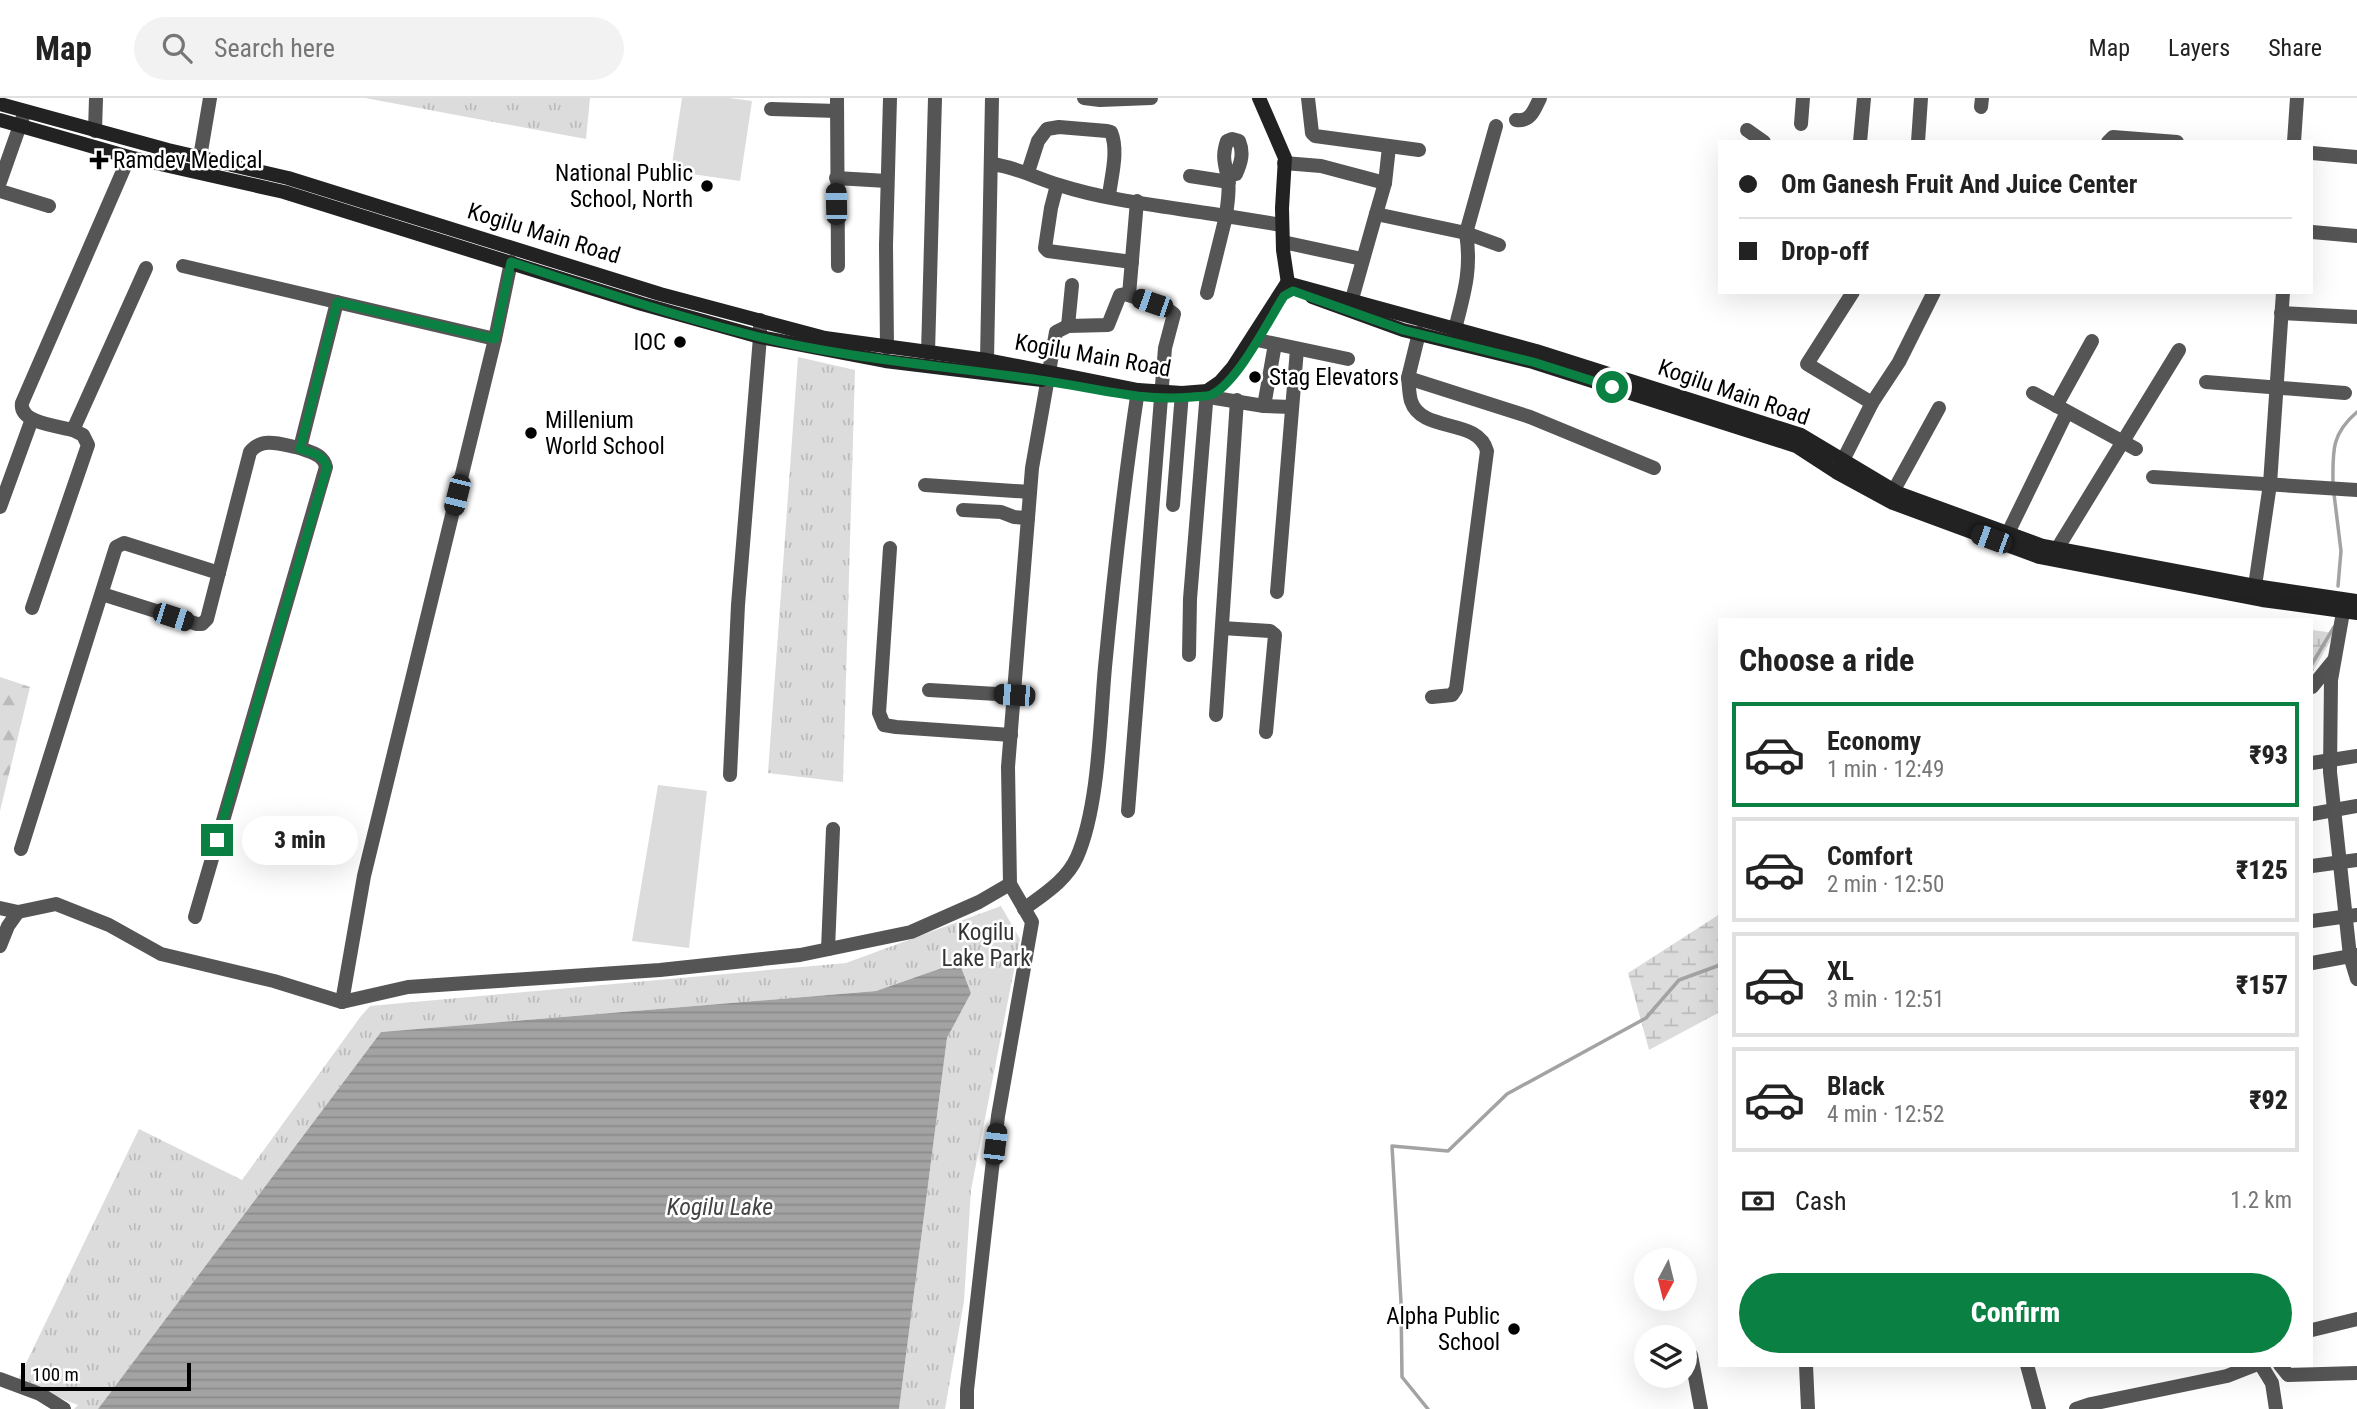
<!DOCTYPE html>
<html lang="en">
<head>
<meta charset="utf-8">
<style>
  :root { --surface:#fff; --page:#f2f2f2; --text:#222; --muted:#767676; --line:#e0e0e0; --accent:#0b8043 }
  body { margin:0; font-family:"Roboto Condensed",sans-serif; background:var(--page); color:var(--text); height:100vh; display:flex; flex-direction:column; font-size:26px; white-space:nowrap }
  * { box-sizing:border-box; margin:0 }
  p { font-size:23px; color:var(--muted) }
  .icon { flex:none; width:38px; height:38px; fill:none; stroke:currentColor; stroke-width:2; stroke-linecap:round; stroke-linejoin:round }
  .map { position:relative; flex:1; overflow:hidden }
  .sheet { position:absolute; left:1718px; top:520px; width:595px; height:749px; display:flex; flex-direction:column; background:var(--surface); border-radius:0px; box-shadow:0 7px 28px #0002 }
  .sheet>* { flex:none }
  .guide { position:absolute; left:1718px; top:42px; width:595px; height:154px; border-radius:0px; box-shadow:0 7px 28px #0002; display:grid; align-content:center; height:154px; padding:0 21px; background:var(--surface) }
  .needle { width:46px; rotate:187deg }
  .buttons { position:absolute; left:1634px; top:1150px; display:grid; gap:14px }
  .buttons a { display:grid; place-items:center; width:63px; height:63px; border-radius:50%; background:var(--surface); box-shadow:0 7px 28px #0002; font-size:35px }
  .scale { position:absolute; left:21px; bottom:18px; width:170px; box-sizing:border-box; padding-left:7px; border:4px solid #000; border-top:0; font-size:19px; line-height:24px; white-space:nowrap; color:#000; -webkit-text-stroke:5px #fff; paint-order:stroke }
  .end { position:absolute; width:32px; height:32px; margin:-16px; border:9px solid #0b8043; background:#fff; box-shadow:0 0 0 4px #fff }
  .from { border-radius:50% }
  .bubble { position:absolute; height:49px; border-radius:24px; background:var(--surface); box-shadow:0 7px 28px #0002; font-size:23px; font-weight:800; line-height:49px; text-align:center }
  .car { position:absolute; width:21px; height:42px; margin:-21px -10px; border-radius:9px; box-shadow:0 0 5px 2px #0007; background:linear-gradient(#222 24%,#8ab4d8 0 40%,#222 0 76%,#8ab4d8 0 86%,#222 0) }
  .guide b { display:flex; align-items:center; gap:24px; height:66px; font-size:26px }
  .guide b+b { border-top:2px solid var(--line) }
  .guide i { width:18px; height:18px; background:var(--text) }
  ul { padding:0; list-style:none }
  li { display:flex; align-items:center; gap:21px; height:105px; margin:0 14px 10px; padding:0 7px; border:4px solid var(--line); border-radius:0px }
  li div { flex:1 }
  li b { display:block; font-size:26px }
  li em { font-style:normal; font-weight:800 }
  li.selected { border-color:var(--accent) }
  li>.icon { width:63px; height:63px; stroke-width:1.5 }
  h2 { padding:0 21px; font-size:32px; line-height:84px }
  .pay { display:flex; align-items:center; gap:18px; height:77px; padding:0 21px; font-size:26px }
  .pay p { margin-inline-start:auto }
  .cta { display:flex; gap:14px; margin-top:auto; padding:14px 21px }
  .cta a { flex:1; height:80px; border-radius:42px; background:var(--accent); color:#fff; font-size:28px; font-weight:800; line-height:80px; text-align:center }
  header { display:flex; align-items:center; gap:42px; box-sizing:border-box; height:98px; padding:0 35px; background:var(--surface); border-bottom:2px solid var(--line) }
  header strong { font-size:33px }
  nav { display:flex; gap:38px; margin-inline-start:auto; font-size:24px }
  .search { width:490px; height:63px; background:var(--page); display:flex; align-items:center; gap:18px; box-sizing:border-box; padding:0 24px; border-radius:38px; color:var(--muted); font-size:26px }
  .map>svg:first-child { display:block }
  .grass { fill:url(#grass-tufts) }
  .forest { fill:url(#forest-firs) }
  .wetland { fill:url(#wetland-marsh) }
  .garden { fill:#dcdcdc }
  .water { fill:url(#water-rules) }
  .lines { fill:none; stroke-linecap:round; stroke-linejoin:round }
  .stream { stroke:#a3a3a3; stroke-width:3.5 }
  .street { stroke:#555; stroke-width:14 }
  .secondary { stroke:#222; stroke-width:14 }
  .route { stroke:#0b8043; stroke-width:9 }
  .poi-dot { fill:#000; stroke:#fff; stroke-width:2.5 }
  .labels { text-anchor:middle; stroke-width:5; stroke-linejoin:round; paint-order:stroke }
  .poi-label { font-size:23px; fill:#000; stroke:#fff; text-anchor:start }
  .street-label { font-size:23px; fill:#000; stroke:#fff }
  .park-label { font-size:23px; fill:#333; stroke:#fff }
  .water-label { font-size:24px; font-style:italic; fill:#444; stroke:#fff }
</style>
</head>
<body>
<header>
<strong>Map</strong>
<div class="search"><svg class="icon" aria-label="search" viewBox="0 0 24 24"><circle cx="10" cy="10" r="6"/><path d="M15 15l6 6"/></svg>Search here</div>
<nav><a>Map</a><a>Layers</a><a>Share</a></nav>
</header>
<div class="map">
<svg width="2357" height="1311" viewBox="0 0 2357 1311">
  <defs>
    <pattern id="grass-tufts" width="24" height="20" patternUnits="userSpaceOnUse" patternTransform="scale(1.75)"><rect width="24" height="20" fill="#dcdcdc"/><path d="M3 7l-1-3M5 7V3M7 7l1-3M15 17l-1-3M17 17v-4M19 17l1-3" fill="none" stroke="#bbb"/></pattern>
    <pattern id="forest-firs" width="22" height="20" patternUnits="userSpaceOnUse" patternTransform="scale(1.75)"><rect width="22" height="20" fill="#dcdcdc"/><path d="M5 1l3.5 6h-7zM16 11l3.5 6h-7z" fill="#bbb"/></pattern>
    <pattern id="wetland-marsh" width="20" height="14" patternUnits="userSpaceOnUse" patternTransform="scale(1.75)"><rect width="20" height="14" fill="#dcdcdc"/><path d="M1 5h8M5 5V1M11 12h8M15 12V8" fill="none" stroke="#bbb"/></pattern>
    <pattern id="water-rules" width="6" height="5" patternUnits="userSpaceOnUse" patternTransform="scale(1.75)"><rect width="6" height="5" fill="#a3a3a3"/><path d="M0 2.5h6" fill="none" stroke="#8b8b8b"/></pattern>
  </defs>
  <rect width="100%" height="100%" fill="#fff"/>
  <g class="grass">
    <path d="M 365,0 L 590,0 L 586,41 Z"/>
    <path d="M 798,259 L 855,272 L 843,684 L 768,675 Z"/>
    <path d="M 1001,808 L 1020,841 L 971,1092 L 964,1203 L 945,1311 L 899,1311 L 947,940 L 971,895 L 959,864 L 876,893 L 381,934 L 98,1311 L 74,1311 L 78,1307 L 17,1284 L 139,1031 L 242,1082 L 361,918 L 370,908 L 846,865 Z"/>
  </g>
  <path class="forest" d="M 0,579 L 30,589 L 0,713 Z"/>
  <g class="wetland">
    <path d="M 2312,532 L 2335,535 L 2312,575 Z"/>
    <path d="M 1720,816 L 1720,914 L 1649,952 L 1628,875 Z"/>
  </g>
  <g class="garden">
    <path d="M 682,0 L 729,0 L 752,3 L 740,83 L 671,73 Z"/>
    <path d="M 658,687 L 707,693 L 689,850 L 632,843 Z"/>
  </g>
  <path class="water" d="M 959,864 L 971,895 L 947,940 L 899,1311 L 98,1311 L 381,934 L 876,893 Z"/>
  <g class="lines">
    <g class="stream">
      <path d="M 2333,388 C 2333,355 2330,337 2357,314"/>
      <path d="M 2334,396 L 2341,453 L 2338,488"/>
      <path d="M 2312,566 L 2334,529"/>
      <path d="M 1428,1311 L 1402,1279 L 1401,1204 L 1392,1048 L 1448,1053 L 1507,996 L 1646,920 L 1679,882 L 1720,867"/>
    </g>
    <g class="street">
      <path d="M 837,0 L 838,168"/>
      <path d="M 1084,0 L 1100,2 L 1151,0"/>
      <path d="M 1308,0 L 1312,35 L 1315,38 L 1419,52"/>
      <path d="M 1981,9 L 1982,0"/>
      <path d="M 771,11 L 837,13"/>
      <path d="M 1516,22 C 1531,24 1534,12 1540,0"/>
      <path d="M 1801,26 L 1803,0"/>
      <path d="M 1747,32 L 1764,44"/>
      <path d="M 95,33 L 96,0"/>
      <path d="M 1860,44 L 1864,0"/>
      <path d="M 1918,44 L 1921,0"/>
      <path d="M 2108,44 L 2113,39 L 2177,44"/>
      <path d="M 2294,44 L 2297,0"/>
      <path d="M 2312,55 L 2357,59"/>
      <path d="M 129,59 L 22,305 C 19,325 58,328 73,332 L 146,170"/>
      <path d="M 1284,65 L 1321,68 L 1385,85"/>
      <path d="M 992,66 C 1016,69 1036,80 1059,87 C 1112,104 1171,109 1226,118 C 1227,107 1230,93 1228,83 C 1226,66 1221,61 1227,43 L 1232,41 L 1239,43 C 1244,55 1241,65 1236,76 L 1227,78"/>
      <path d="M 198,71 L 210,0"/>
      <path d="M 1028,74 L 1038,43 L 1047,31 L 1059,29 L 1107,33 L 1111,34 C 1119,53 1111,79 1109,98"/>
      <path d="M 1190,78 L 1229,84"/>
      <path d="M 836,80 L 887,83"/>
      <path d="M 0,84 L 24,16"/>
      <path d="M 1057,87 L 1051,110 L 1045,150 L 1048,153 L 1132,164"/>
      <path d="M 0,93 L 49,108"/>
      <path d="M 1376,116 L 1385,85 L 1389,49"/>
      <path d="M 2312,134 L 2357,138"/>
      <path d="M 1466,135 L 1499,147"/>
      <path d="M 1283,144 L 1362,161"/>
      <path d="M 183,168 L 495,241 L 511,164"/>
      <path d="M 1207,195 L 1226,118 L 1282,127"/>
      <path d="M 1129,197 L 1137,103"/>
      <path d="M 1352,201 L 1376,116 L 1466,135 L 1496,28"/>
      <path d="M 2281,215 L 2357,219"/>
      <path d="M 1068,228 L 1072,187"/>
      <path d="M 1455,231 C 1464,196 1472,171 1466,135"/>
      <path d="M 1419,235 L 1408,280 L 1530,319 L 1654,370"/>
      <path d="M 1257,242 L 1348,261"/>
      <path d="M 887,250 L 886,147 L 890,0"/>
      <path d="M 928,255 L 935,0"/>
      <path d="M 987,262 L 992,0"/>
      <path d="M 1408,280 C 1409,287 1409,296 1411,303 C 1422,336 1478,319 1487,353 L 1456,591 L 1452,597 L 1432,599"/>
      <path d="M 2206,284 L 2345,295"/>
      <path d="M 1210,291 L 1215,300 L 1264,308 L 1291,309"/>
      <path d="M 2033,295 L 2136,351"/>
      <path d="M 1872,305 L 1899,264 L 1934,194"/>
      <path d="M 1264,308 L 1275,246"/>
      <path d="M 2056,308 L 2092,243"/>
      <path d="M 1838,372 L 1872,305 L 1807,266 L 1853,194"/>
      <path d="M 2153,379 L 2357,392"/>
      <path d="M 925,387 L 1030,394"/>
      <path d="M 1894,392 L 1939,310"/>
      <path d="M 1173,407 L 1182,295"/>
      <path d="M 0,409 L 32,321"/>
      <path d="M 963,412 L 1001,414 L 1014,419 L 1028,420"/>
      <path d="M 2008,435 L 2067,314"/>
      <path d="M 890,450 L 879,615 L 884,627 L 896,629 L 1011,637"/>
      <path d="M 2057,451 L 2179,252"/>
      <path d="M 1277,494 L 1297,251"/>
      <path d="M 102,496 L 197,526 L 202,526 L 207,521 L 250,354 C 262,338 283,347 300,350"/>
      <path d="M 2250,498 L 2255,488 L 2270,386 L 2283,194"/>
      <path d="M 2345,503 L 2331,582 L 2330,674 L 2350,858 L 2357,881"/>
      <path d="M 32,510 L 88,347 L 83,337 L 73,332"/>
      <path d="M 1222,530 L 1270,533 L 1275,537 L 1266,634"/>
      <path d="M 1189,557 L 1190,501 L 1207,293"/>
      <path d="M 2312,589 L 2334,562"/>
      <path d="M 929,592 L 1014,597"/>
      <path d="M 1216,617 L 1237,302"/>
      <path d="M 2312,665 L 2357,658"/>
      <path d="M 730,677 L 738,507 L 760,239 L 760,222"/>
      <path d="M 2312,716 L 2357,708"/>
      <path d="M 21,751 L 116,449 L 124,445 L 219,475"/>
      <path d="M 2312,768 L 2357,762"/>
      <path d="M 0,810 L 18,814"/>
      <path d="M 1024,811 C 1044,796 1067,782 1077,759 C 1099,709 1100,624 1105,569 C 1114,476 1124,384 1138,292"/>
      <path d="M 195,819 L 326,369 C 323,356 312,355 300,350 L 337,204"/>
      <path d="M 2312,823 L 2357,817"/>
      <path d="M 0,848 L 8,828 L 18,814 L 56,806 L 109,827 L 161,856 L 274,883 L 342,904 L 408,889 L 660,872 L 800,857 L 911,834 L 979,804 L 1010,786"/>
      <path d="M 828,851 L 833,731"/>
      <path d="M 2312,865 L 2357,857"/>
      <path d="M 342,904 L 364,778 L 495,241"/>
      <path d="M 2312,1232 L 2357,1221"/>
      <path d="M 1691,1257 L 1701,1311"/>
      <path d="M 1806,1267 L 1808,1311"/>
      <path d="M 2027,1267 L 2039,1311"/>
      <path d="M 2261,1267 L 2272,1285 L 2276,1311"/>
      <path d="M 2280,1267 L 2288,1277 L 2357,1275"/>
      <path d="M 0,1281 L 40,1296 L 64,1311"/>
      <path d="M 967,1311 L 967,1292 L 998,1018 L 1032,824 L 1010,786 L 1008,669 L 1032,370 L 1056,234 L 1068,228 L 1108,227 L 1120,197 L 1125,196 L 1166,210 L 1174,216 L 1165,250 L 1128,713"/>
      <path d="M 2076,1311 L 2091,1306 L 2227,1278 L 2255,1267"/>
    </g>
    <g class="secondary">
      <path d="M 1259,0 L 1285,60 L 1282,110 L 1283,152 L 1289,192"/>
      <path d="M 0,6 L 168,52 L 288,80 L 660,196 L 825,240 L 987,262 L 1138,292 L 1182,295 L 1207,293 L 1220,284 L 1233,269 L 1287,185 L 1536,253 L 1801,337 L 1898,395 L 2043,448 L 2255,488 L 2357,503"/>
      <path d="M 0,22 L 129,59 L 284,94 L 642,206 L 760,239 L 885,263 L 1042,282"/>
      <path d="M 1312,199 L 1403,232 L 1533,264 L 1796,348 L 1836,374 L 1893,405 L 2039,459 L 2262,502 L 2357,515"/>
    </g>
  </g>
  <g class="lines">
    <path class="route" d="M 217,742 L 327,369 C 323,356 312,355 300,351 L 337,204 L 495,241 L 511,164 C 593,191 675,218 759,239 C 853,262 950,268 1046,283 C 1095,290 1142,304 1192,299 C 1199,298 1208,299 1213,296 C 1239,282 1268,223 1284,198 L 1293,193 L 1403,232 L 1533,264 L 1612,289"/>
  </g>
  <g class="poi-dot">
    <path d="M95.5 51.5h7v7h7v7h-7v7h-7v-7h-7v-7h7z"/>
    <circle cx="707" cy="88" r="7"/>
    <circle cx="680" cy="244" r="7"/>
    <circle cx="1255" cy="279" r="7"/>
    <circle cx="531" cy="335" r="7"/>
    <circle cx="1514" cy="1231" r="7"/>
  </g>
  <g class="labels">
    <g class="poi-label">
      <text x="113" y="70">Ramdev Medical</text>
      <text x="693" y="83" text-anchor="end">National Public<tspan x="693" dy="26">School, North</tspan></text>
      <text x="666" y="252" text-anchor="end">IOC</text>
      <text x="1269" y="287">Stag Elevators</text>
      <text x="545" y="330">Millenium<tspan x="545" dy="26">World School</tspan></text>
      <text x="1500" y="1226" text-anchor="end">Alpha Public<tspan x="1500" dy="26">School</tspan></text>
    </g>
    <g class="street-label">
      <text transform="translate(544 135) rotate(17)" y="8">Kogilu Main Road</text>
      <text transform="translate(1093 257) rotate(10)" y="8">Kogilu Main Road</text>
      <text transform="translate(1734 294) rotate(19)" y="8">Kogilu Main Road</text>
    </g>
    <g class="park-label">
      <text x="986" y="842">Kogilu<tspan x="986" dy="26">Lake Park</tspan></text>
    </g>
    <g class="water-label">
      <text x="720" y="1117">Kogilu Lake</text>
    </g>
  </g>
</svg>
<div class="buttons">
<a><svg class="needle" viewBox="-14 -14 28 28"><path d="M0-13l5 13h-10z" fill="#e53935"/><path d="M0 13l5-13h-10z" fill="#767676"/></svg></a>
<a><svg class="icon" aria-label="layers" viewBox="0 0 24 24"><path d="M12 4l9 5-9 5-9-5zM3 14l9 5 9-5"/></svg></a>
</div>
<div class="scale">100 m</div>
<i class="end from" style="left:1612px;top:289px"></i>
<i class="end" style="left:217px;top:742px"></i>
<div class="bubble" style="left:242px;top:718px;width:116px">3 min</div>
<i class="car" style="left:836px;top:106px;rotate:359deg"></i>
<i class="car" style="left:1152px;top:205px;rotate:289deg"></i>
<i class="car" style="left:457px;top:397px;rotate:194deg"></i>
<i class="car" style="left:1991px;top:441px;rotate:290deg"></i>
<i class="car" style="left:173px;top:519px;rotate:108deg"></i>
<i class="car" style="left:1014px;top:597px;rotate:274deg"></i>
<i class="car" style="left:995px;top:1046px;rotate:7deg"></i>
<div class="guide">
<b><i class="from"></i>Om Ganesh Fruit And Juice Center</b>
<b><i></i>Drop-off</b>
</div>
<section class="sheet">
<h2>Choose a ride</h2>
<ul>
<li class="selected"><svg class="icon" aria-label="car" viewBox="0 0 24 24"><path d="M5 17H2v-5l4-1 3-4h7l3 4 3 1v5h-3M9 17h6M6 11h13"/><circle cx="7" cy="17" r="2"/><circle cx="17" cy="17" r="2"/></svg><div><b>Economy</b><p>1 min · 12:49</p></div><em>₹93</em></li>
<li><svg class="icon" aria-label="car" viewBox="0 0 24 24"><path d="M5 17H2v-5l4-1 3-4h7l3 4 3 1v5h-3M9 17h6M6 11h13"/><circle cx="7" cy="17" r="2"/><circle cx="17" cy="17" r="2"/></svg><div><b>Comfort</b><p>2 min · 12:50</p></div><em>₹125</em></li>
<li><svg class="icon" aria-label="car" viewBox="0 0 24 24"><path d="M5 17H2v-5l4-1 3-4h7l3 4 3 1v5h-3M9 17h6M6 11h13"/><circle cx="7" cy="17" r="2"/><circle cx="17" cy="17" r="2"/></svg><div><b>XL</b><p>3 min · 12:51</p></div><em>₹157</em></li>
<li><svg class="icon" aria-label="car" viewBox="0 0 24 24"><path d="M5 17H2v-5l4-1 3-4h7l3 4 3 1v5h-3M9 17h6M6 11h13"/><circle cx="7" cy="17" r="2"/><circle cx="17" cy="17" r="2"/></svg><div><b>Black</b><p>4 min · 12:52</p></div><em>₹92</em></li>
</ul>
<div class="pay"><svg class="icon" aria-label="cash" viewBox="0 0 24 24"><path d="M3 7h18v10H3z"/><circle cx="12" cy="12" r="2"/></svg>Cash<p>1.2 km</p></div>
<div class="cta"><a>Confirm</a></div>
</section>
</div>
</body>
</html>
